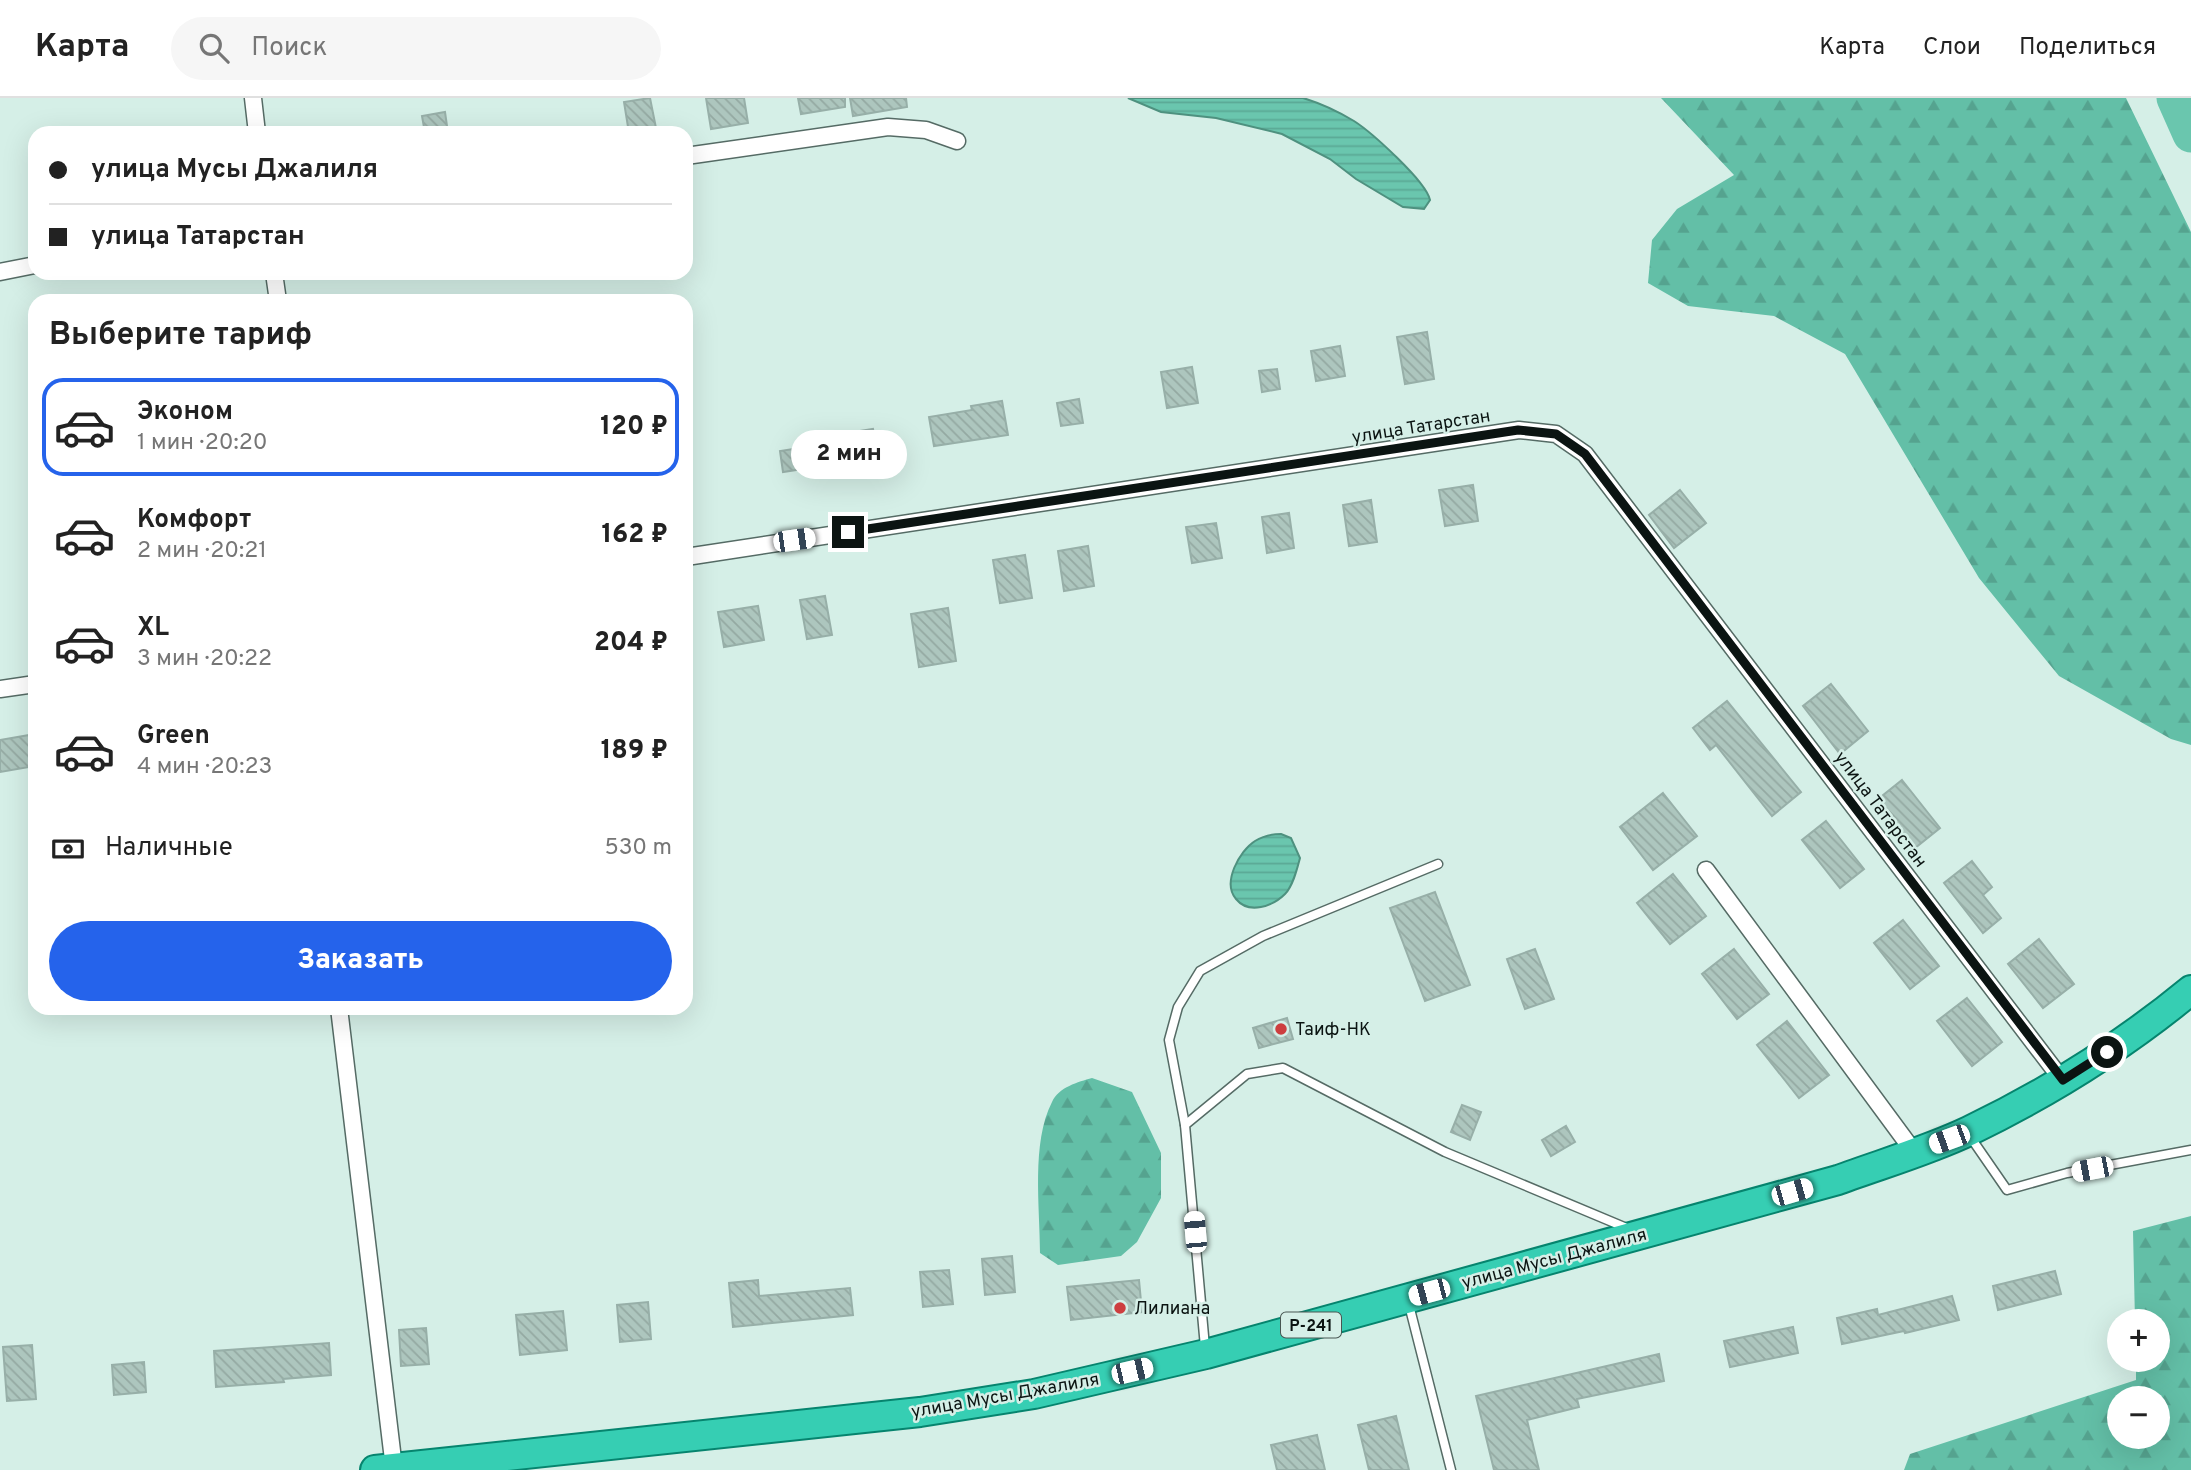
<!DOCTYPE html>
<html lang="ru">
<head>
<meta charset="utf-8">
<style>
  :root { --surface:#fff; --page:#f6f6f6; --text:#222; --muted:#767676; --line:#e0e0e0; --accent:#2563eb }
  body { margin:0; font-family:Overpass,sans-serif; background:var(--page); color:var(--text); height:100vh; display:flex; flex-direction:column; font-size:26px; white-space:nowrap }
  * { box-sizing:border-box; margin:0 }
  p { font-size:23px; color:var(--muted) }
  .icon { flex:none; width:38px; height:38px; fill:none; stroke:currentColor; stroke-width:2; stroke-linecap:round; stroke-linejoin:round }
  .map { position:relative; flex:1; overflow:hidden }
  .details { position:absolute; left:28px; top:196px; width:665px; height:721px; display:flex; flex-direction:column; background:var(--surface); border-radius:21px; box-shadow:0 7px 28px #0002 }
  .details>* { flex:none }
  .guide { position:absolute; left:28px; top:28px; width:665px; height:154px; border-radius:21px; box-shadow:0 7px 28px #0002; display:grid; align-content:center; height:154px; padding:0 21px; background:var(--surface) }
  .fabs { position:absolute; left:2107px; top:1211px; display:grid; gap:14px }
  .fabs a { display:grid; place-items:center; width:63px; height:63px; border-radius:50%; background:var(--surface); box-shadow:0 7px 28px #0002; font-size:35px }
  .end { position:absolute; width:32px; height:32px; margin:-16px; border:9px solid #0b1412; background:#fff; box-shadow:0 0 0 4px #fff }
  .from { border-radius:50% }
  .bubble { position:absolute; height:49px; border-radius:24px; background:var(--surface); box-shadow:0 7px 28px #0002; font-size:23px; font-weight:800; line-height:49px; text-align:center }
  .car { position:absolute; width:21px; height:42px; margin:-21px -10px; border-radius:9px; box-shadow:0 0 5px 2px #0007; background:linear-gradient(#fff 24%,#345 0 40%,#fff 0 76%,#345 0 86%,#fff 0) }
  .guide b { display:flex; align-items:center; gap:24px; height:66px; font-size:26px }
  .guide b+b { border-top:2px solid var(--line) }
  .guide i { width:18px; height:18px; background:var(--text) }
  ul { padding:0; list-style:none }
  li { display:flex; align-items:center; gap:21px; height:98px; margin:0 14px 10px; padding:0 7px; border:4px solid transparent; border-radius:21px }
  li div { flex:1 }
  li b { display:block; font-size:26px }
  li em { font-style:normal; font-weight:800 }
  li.on { border-color:var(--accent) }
  li>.icon { width:63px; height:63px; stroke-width:1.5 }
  h2 { padding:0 21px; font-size:32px; line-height:84px }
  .pay { display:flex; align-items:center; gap:18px; height:77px; padding:0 21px; font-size:26px }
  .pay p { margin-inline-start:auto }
  .cta { display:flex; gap:14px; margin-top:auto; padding:14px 21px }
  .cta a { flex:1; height:80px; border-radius:42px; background:var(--accent); color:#fff; font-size:28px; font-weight:800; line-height:80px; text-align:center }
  header { display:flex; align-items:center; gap:42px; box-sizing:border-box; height:98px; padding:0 35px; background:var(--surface); border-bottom:2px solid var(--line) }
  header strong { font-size:33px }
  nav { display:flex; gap:38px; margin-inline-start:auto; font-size:24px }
  .search { width:490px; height:63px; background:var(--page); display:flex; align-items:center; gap:18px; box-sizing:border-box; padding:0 24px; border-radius:38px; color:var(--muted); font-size:26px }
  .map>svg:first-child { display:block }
  .forest { fill:url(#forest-firs); fill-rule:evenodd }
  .water { fill:url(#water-rules); stroke:#4e917f; stroke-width:2 }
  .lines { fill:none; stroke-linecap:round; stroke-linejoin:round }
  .river { stroke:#6ac6ae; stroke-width:37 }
  .building { fill:url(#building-back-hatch); stroke:#97afa8; stroke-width:2 }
  .service-casing { stroke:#556b65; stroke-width:11 }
  .minor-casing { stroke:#556b65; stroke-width:19 }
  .trunk-casing { stroke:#06846e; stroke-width:32 }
  .service { stroke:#fff; stroke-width:8 }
  .minor { stroke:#fff; stroke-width:16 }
  .trunk { stroke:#36ceb3; stroke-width:28 }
  .route { stroke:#0b1412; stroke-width:9 }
  .poi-dot { fill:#cd3e3f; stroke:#d5efe7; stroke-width:2.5 }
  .labels { text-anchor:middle; stroke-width:5; stroke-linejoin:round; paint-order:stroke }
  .shield { fill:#d5efe7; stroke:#485652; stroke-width:2 }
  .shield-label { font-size:16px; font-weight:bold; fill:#0b1412 }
  .street-label { font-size:18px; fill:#0b1412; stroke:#d5efe7 }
  .poi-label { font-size:18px; fill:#0b1412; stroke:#d5efe7; text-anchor:start }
</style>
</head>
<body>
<header>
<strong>Карта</strong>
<div class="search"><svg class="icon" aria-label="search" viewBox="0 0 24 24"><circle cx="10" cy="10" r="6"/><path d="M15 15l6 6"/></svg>Поиск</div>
<nav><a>Карта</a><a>Слои</a><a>Поделиться</a></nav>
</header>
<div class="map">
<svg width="2191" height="1372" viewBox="0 0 2191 1372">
  <defs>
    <pattern id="forest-firs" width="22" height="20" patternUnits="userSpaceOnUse" patternTransform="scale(1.75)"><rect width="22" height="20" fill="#63bfa7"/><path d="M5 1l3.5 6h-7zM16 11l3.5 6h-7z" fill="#55a38f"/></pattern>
    <pattern id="water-rules" width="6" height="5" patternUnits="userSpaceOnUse" patternTransform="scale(1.75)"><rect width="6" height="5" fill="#6ac6ae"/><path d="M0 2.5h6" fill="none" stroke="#5ba995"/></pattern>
    <pattern id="building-back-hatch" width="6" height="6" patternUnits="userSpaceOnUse" patternTransform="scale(1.75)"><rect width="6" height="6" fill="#adc6be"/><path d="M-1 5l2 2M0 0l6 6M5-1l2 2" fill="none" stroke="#94a9a2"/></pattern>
  </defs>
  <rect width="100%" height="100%" fill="#d5efe7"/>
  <g class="forest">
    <path d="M 1661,0 L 2126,0 L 2191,134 L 2191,647 L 2171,641 L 2059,578 L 1979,480 L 1845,256 L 1774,218 L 1688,208 L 1648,185 L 1652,142 L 1677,111 L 1734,77 Z"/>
    <path d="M 1092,980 L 1132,994 L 1161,1055 L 1161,1100 L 1137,1144 L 1121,1158 L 1058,1167 L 1040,1155 C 1040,1109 1031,1045 1052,1004 C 1059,989 1078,984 1092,980 Z"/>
    <path d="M 2191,1118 L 2191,1372 L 1904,1372 L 1910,1356 L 2136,1282 L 2136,1262 L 2158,1262 L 2158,1223 L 2135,1223 L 2133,1133 ZM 2119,1300 L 2158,1300 L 2158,1339 L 2119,1339 Z"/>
  </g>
  <g class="water">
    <path d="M 1128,0 L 1303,0 C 1320,5 1339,14 1354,23 C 1371,34 1426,83 1430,102 L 1424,111 L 1403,109 L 1356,81 L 1330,61 L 1282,36 L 1216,20 L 1161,14 Z"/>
    <path d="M 1281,736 L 1291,740 L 1300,760 C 1297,771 1293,788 1285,796 C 1273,808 1249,817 1236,801 C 1222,785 1239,753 1255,743 C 1263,738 1271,736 1281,736 Z"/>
  </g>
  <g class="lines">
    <path class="river" d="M 2175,0 L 2191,36"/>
  </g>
  <g class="building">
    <path d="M 650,0 L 657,35 L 629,35 L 624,4 Z"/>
    <path d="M 706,0 L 744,0 L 748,25 L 711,31 Z"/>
    <path d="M 798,0 L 845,0 L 845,9 L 801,16 Z"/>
    <path d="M 850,0 L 906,0 L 907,9 L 853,18 Z"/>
    <path d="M 445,14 L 448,35 L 425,35 L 422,18 Z"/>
    <path d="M 1427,234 L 1434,281 L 1405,286 L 1397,239 Z"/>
    <path d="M 1340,248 L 1345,278 L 1316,283 L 1311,253 Z"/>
    <path d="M 1192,269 L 1198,305 L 1167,310 L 1161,274 Z"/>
    <path d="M 1277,271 L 1280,291 L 1262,294 L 1259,273 Z"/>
    <path d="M 1079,301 L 1083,325 L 1061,328 L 1057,305 Z"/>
    <path d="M 1002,303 L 1008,337 L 934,348 L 929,319 L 972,312 L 971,308 Z"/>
    <path d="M 873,331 L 878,361 L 858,364 L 853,334 Z"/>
    <path d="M 813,348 L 816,369 L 783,374 L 780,353 Z"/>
    <path d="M 1473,387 L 1478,423 L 1445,428 L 1439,392 Z"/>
    <path d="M 1680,392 L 1706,425 L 1674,450 L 1649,417 Z"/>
    <path d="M 1371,402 L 1377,444 L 1349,448 L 1343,407 Z"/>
    <path d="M 1289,415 L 1294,450 L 1267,455 L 1262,419 Z"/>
    <path d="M 1216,425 L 1222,460 L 1192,465 L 1186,429 Z"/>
    <path d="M 1088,448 L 1094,488 L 1064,493 L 1058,453 Z"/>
    <path d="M 1025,457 L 1032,500 L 1000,505 L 993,462 Z"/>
    <path d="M 825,498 L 832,537 L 807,541 L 800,502 Z"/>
    <path d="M 758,508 L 764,542 L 724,549 L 718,514 Z"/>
    <path d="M 948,510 L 956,563 L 919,569 L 911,516 Z"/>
    <path d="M 1831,586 L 1868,633 L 1840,656 L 1803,608 Z"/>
    <path d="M 1727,603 L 1801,694 L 1772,718 L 1716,647 L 1710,652 L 1693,630 Z"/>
    <path d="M 35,636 L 35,668 L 0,674 L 0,642 Z"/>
    <path d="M 1902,682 L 1940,730 L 1915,750 L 1877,702 Z"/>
    <path d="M 1663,695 L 1697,738 L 1653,772 L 1620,729 Z"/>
    <path d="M 1826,723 L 1864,771 L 1840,790 L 1802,742 Z"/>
    <path d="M 1972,763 L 1992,789 L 1983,797 L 2001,820 L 1983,835 L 1944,785 Z"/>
    <path d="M 1673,776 L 1706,818 L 1670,846 L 1637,805 Z"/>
    <path d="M 1435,794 L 1470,887 L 1425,903 L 1390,810 Z"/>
    <path d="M 1903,822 L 1939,868 L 1910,891 L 1874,845 Z"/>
    <path d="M 2039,841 L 2074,886 L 2043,910 L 2008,866 Z"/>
    <path d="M 1535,851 L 1554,901 L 1525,911 L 1507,861 Z"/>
    <path d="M 1734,851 L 1769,896 L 1737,921 L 1702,876 Z"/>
    <path d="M 1967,900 L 2002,944 L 1972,968 L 1937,923 Z"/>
    <path d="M 1287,920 L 1293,941 L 1259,950 L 1253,930 Z"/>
    <path d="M 1787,923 L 1829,977 L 1799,1000 L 1757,947 Z"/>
    <path d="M 1462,1007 L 1481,1014 L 1470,1042 L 1451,1034 Z"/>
    <path d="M 1566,1028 L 1575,1044 L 1551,1058 L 1542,1042 Z"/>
    <path d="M 1012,1158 L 1015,1194 L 985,1197 L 982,1161 Z"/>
    <path d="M 949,1172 L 953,1206 L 923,1209 L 920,1174 Z"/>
    <path d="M 2055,1173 L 2061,1196 L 1998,1212 L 1993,1188 Z"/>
    <path d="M 758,1182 L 759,1198 L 850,1190 L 853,1217 L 733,1229 L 729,1185 Z"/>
    <path d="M 1139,1182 L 1142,1214 L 1071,1222 L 1067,1189 Z"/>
    <path d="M 1952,1198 L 1959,1222 L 1905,1235 L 1904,1233 L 1842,1246 L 1837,1220 L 1877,1211 L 1878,1217 Z"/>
    <path d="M 648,1204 L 651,1241 L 620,1244 L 617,1207 Z"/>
    <path d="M 563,1213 L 567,1252 L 520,1257 L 516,1217 Z"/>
    <path d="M 1793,1229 L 1798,1255 L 1730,1269 L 1724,1243 Z"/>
    <path d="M 426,1230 L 429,1266 L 401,1268 L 399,1232 Z"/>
    <path d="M 329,1245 L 331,1277 L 283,1281 L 284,1284 L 216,1289 L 214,1253 Z"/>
    <path d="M 32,1247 L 36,1301 L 7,1303 L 3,1249 Z"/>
    <path d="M 1659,1256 L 1664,1283 L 1577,1301 L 1579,1309 L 1527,1322 L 1539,1372 L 1494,1372 L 1476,1298 Z"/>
    <path d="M 144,1264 L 146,1294 L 114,1297 L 112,1267 Z"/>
    <path d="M 1396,1318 L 1409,1372 L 1369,1372 L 1358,1327 Z"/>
    <path d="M 1317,1337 L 1325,1372 L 1277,1372 L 1271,1347 Z"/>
  </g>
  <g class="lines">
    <g class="service-casing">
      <g id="service">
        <path d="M 1185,1027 L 1169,942 L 1178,909 L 1200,873 L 1263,838 L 1438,766"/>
        <path d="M 1969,1037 L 2007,1092 L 2067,1075 L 2191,1052"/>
        <path d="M 1409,1207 L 1451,1372"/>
        <path d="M 1205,1249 L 1185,1027 L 1247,976 L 1283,970 L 1445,1054 L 1629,1131"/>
      </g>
    </g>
    <g class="minor-casing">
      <g id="minor">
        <path d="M 253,0 L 257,35"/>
        <path d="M 686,58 L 888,29 L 926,32 L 957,43"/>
        <path d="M 0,174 L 35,167"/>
        <path d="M 274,175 L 278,203"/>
        <path d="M 686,459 L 1519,332 L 1556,336 L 1585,356 L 2063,983"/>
        <path d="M 0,591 L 35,586"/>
        <path d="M 1706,772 L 1914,1054"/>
        <path d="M 339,910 L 394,1370"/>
      </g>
    </g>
    <g class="trunk-casing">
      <path id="trunk" d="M 375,1372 L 920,1314 L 1034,1296 L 1206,1256 L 1838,1082 C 1881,1066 1927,1053 1969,1033 C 2048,995 2123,948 2191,892"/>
    </g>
    <use href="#service" class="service"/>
    <use href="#minor" class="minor"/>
    <use href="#trunk" class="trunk"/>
  </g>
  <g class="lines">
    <path class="route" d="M 848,434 L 1518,332 L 1556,336 L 1585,356 L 2063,982 L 2107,954"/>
  </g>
  <g class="poi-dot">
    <circle cx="1281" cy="931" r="7"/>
    <circle cx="1120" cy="1210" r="7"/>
  </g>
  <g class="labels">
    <rect class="shield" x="1281" y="1214.5" width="60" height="25" rx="5"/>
    <g class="shield-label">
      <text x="1311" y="1233">Р-241</text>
    </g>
    <g class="street-label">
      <text transform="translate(1421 328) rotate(-9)" y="6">улица Татарстан</text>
      <text transform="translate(1881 711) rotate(53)" y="6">улица Татарстан</text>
      <text transform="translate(1554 1160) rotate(-15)" y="6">улица Мусы Джалиля</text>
      <text transform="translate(1005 1297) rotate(-10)" y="6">улица Мусы Джалиля</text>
    </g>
    <g class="poi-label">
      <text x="1295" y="937">Таиф-НК</text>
      <text x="1134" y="1216">Лилиана</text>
    </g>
  </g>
</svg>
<div class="fabs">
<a>+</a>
<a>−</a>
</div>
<i class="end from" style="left:2107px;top:954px"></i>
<i class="end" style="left:848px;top:434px"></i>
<div class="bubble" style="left:791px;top:332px;width:116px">2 мин</div>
<i class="car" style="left:794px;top:442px;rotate:82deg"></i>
<i class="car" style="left:1949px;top:1041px;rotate:250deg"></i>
<i class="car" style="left:2092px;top:1071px;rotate:259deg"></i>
<i class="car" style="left:1792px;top:1094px;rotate:74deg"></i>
<i class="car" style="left:1195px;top:1134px;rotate:355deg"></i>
<i class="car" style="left:1429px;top:1194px;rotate:255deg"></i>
<i class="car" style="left:1132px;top:1273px;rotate:77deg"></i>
<div class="guide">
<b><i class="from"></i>улица Мусы Джалиля</b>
<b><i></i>улица Татарстан</b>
</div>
<section class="details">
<h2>Выберите тариф</h2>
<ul>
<li class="on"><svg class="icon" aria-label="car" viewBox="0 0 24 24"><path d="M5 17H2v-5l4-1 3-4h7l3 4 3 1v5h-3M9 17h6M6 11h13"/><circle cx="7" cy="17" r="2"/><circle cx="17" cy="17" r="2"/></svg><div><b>Эконом</b><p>1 мин · 20:20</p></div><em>120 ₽</em></li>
<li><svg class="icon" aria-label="car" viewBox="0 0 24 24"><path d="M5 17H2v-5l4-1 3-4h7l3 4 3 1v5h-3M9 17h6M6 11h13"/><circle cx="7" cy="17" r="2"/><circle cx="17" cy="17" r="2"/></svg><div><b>Комфорт</b><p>2 мин · 20:21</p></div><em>162 ₽</em></li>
<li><svg class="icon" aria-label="car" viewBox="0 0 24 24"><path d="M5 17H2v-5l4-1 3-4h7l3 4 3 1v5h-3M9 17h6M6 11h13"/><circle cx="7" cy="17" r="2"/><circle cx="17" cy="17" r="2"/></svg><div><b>XL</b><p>3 мин · 20:22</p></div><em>204 ₽</em></li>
<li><svg class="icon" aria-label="car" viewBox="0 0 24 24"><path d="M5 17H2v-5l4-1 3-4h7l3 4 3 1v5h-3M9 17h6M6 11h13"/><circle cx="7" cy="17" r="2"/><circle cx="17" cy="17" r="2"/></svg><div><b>Green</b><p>4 мин · 20:23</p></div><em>189 ₽</em></li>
</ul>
<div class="pay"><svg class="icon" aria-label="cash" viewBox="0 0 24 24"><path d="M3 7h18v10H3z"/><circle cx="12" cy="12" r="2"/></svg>Наличные<p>530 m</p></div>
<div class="cta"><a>Заказать</a></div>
</section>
</div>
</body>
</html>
